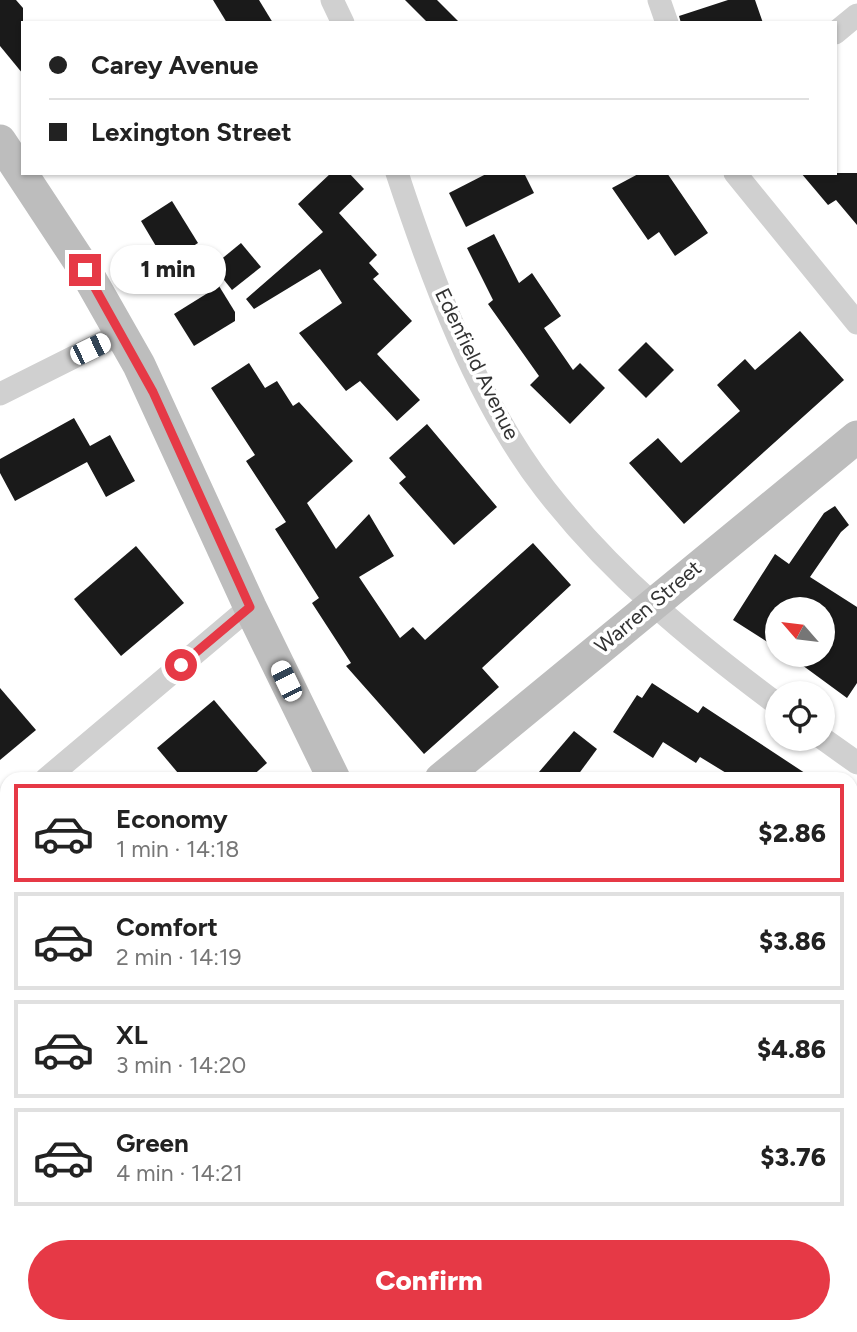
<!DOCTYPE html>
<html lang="en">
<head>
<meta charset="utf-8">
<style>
  :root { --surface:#fff; --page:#f2f2f2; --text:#222; --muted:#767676; --line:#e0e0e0; --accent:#e63946 }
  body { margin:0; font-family:Figtree,sans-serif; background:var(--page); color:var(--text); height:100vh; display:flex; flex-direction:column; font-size:26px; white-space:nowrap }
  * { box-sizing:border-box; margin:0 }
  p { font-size:23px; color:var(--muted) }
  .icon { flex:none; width:38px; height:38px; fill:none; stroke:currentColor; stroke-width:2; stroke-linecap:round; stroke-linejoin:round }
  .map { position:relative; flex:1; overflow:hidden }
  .details { position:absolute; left:0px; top:772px; width:858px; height:562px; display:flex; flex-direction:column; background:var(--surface); border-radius:21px 21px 0 0; box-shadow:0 2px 5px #0004 }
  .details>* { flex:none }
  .top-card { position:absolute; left:21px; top:21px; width:816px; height:154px; border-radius:0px; box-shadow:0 2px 5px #0004; display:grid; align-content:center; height:154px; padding:0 28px; background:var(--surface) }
  .needle { width:46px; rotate:298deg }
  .fabs { position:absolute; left:765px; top:597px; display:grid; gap:14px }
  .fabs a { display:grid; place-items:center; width:70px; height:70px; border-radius:50%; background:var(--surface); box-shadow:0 2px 5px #0004; font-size:35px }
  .end { position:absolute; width:32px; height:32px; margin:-16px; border:9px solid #e63946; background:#fff; box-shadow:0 0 0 4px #fff }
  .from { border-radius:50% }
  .bubble { position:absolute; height:49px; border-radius:24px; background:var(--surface); box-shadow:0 2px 5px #0004; font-size:23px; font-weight:800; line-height:49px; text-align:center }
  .car { position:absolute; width:21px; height:42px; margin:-21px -10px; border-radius:9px; box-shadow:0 0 5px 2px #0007; background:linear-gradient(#fff 24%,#345 0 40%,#fff 0 76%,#345 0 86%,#fff 0) }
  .top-card b { display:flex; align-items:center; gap:24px; height:66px; font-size:26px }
  .top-card b+b { border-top:2px solid var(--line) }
  .top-card i { width:18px; height:18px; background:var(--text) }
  ul { padding:12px 0 0; list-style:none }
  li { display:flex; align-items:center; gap:21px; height:98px; margin:0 14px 10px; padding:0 14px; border:4px solid var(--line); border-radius:0px }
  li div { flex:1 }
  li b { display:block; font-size:26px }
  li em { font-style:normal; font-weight:800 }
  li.on { border-color:var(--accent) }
  li>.icon { width:63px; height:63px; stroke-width:1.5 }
  .cta { display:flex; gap:14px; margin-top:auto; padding:14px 28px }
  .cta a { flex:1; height:80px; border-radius:42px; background:var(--accent); color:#fff; font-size:28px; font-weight:800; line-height:80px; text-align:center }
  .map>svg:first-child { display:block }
  .building { fill:#1a1a1a }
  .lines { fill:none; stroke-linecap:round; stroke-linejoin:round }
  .lane { stroke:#d0d0d0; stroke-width:12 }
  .street { stroke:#d0d0d0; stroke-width:23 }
  .secondary { stroke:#bdbdbd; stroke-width:33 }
  .route { stroke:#e63946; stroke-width:9 }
  .labels { text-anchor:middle; stroke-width:7; stroke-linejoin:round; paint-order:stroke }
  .street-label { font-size:21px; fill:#333; stroke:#fff }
</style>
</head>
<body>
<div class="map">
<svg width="857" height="1332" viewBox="0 0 857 1332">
  <rect width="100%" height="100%" fill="#fff"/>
  <g class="building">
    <path d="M 0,0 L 16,0 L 23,8 L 23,74 L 0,46 Z"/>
    <path d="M 213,0 L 259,0 L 273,23 L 227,23 Z"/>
    <path d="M 405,0 L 437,0 L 460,23 L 428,23 Z"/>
    <path d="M 728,0 L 755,0 L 763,23 L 681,23 L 679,16 Z"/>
    <path d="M 331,173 L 349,173 L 364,189 L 339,213 L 377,255 L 369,263 L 379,274 L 373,279 L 412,321 L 377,354 L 420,400 L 397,421 L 360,381 L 346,391 L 299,333 L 342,303 L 320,269 L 254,309 L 246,299 L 323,232 L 298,204 Z"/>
    <path d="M 488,173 L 524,173 L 534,193 L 466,227 L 449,193 Z"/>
    <path d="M 640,173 L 667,173 L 708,233 L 675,256 L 659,232 L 648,240 L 612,188 Z"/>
    <path d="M 801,173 L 857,173 L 857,225 L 836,200 L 828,205 Z"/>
    <path d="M 172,201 L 198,243 L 166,263 L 141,221 Z"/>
    <path d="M 494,234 L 519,283 L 532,273 L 561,316 L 544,328 L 573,370 L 580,363 L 605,388 L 570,424 L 530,385 L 539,376 L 488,304 L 493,300 L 467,248 Z"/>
    <path d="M 241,243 L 261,267 L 232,290 L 213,266 Z"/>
    <path d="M 219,286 L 235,312 L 235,321 L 194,346 L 174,314 Z"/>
    <path d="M 800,331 L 844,380 L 684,524 L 629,463 L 658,438 L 681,463 L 740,411 L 717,385 L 745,359 L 755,370 Z"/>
    <path d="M 646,342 L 674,370 L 646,398 L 618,370 Z"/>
    <path d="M 249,363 L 265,388 L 277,381 L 293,406 L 299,402 L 353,461 L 307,503 L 336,549 L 369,514 L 394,556 L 359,577 L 400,638 L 413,627 L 425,640 L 533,543 L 571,585 L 482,668 L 499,687 L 424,754 L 346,666 L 351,663 L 312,603 L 319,598 L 275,529 L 286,522 L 246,461 L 255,455 L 211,388 Z"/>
    <path d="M 74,418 L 90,446 L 110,435 L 135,481 L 106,497 L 87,462 L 15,501 L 0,473 L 0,459 Z"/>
    <path d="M 427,424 L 497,507 L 454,545 L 399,483 L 406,477 L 389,458 Z"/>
    <path d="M 835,506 L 849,525 L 841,532 L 810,577 L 857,607 L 857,683 L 847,698 L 787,654 L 822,654 L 822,609 L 777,609 L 777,648 L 733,620 L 775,554 L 789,564 L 824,513 Z"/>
    <path d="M 136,546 L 184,603 L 121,656 L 74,599 Z"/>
    <path d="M 652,683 L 698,713 L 703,706 L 814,779 L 736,779 L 700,757 L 696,763 L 663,742 L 653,758 L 613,732 L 637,695 L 642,698 Z"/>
    <path d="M 0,688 L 36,730 L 0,760 Z"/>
    <path d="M 214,700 L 267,763 L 249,779 L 183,779 L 157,748 Z"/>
    <path d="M 574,731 L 597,749 L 575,779 L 533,779 Z"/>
  </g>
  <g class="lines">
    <path class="lane" d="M 0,1262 L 7,1263"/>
    <g class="street">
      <path d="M 332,0 L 343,23"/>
      <path d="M 659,0 L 667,23"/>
      <path d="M 835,33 L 857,15"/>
      <path d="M 397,173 C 432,279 476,400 545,489 C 611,574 691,640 777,704"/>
      <path d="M 735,173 L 857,323"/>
      <path d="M 0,394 L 122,333"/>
      <path d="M 822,738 L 857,763"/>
      <path d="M 46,779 L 250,607"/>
      <path d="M 0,818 L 7,812"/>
      <path d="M 803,1326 L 808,1332"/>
    </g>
    <g class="secondary">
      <path d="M 0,141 L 85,270 L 139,365 L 250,607 L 334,779"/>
      <path d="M 441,779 L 857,437"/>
      <path d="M 850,1162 L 857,1167"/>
      <path d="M 0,1191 L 7,1185"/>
    </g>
  </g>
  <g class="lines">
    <path class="route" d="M 85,270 L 153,392 L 250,607 L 181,665"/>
  </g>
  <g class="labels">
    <g class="street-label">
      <text transform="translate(477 364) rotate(64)" y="7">Edenfield Avenue</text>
      <text transform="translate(648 607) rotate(-40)" y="7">Warren Street</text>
    </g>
  </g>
</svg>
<div class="fabs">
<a><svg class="needle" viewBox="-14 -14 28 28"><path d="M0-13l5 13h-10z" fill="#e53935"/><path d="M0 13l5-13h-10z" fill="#767676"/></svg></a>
<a><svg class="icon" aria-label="locate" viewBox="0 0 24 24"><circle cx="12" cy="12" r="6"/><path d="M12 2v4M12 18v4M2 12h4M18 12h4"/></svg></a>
</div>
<i class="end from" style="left:181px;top:665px"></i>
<i class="end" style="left:85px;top:270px"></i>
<div class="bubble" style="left:110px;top:245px;width:116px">1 min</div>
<i class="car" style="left:90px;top:349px;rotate:64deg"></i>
<i class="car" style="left:286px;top:681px;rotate:334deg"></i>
<div class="top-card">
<b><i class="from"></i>Carey Avenue</b>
<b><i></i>Lexington Street</b>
</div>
<section class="details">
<ul>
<li class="on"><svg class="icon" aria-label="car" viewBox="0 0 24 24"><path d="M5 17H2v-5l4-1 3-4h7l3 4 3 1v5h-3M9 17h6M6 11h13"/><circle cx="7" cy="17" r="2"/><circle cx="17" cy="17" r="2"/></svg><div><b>Economy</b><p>1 min · 14:18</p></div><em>$2.86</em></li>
<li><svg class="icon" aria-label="car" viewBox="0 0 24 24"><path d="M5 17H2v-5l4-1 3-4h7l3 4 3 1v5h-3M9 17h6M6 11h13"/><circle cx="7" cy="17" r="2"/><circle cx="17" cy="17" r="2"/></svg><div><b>Comfort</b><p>2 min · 14:19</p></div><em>$3.86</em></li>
<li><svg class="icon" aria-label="car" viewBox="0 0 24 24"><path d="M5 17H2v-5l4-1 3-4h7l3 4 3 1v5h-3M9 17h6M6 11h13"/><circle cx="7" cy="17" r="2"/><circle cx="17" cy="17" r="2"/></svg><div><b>XL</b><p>3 min · 14:20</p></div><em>$4.86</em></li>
<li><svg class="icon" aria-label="car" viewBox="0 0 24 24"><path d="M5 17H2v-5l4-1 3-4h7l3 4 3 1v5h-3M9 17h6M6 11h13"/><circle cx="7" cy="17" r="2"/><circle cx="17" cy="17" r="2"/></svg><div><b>Green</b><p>4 min · 14:21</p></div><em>$3.76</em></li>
</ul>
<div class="cta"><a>Confirm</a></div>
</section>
</div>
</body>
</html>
